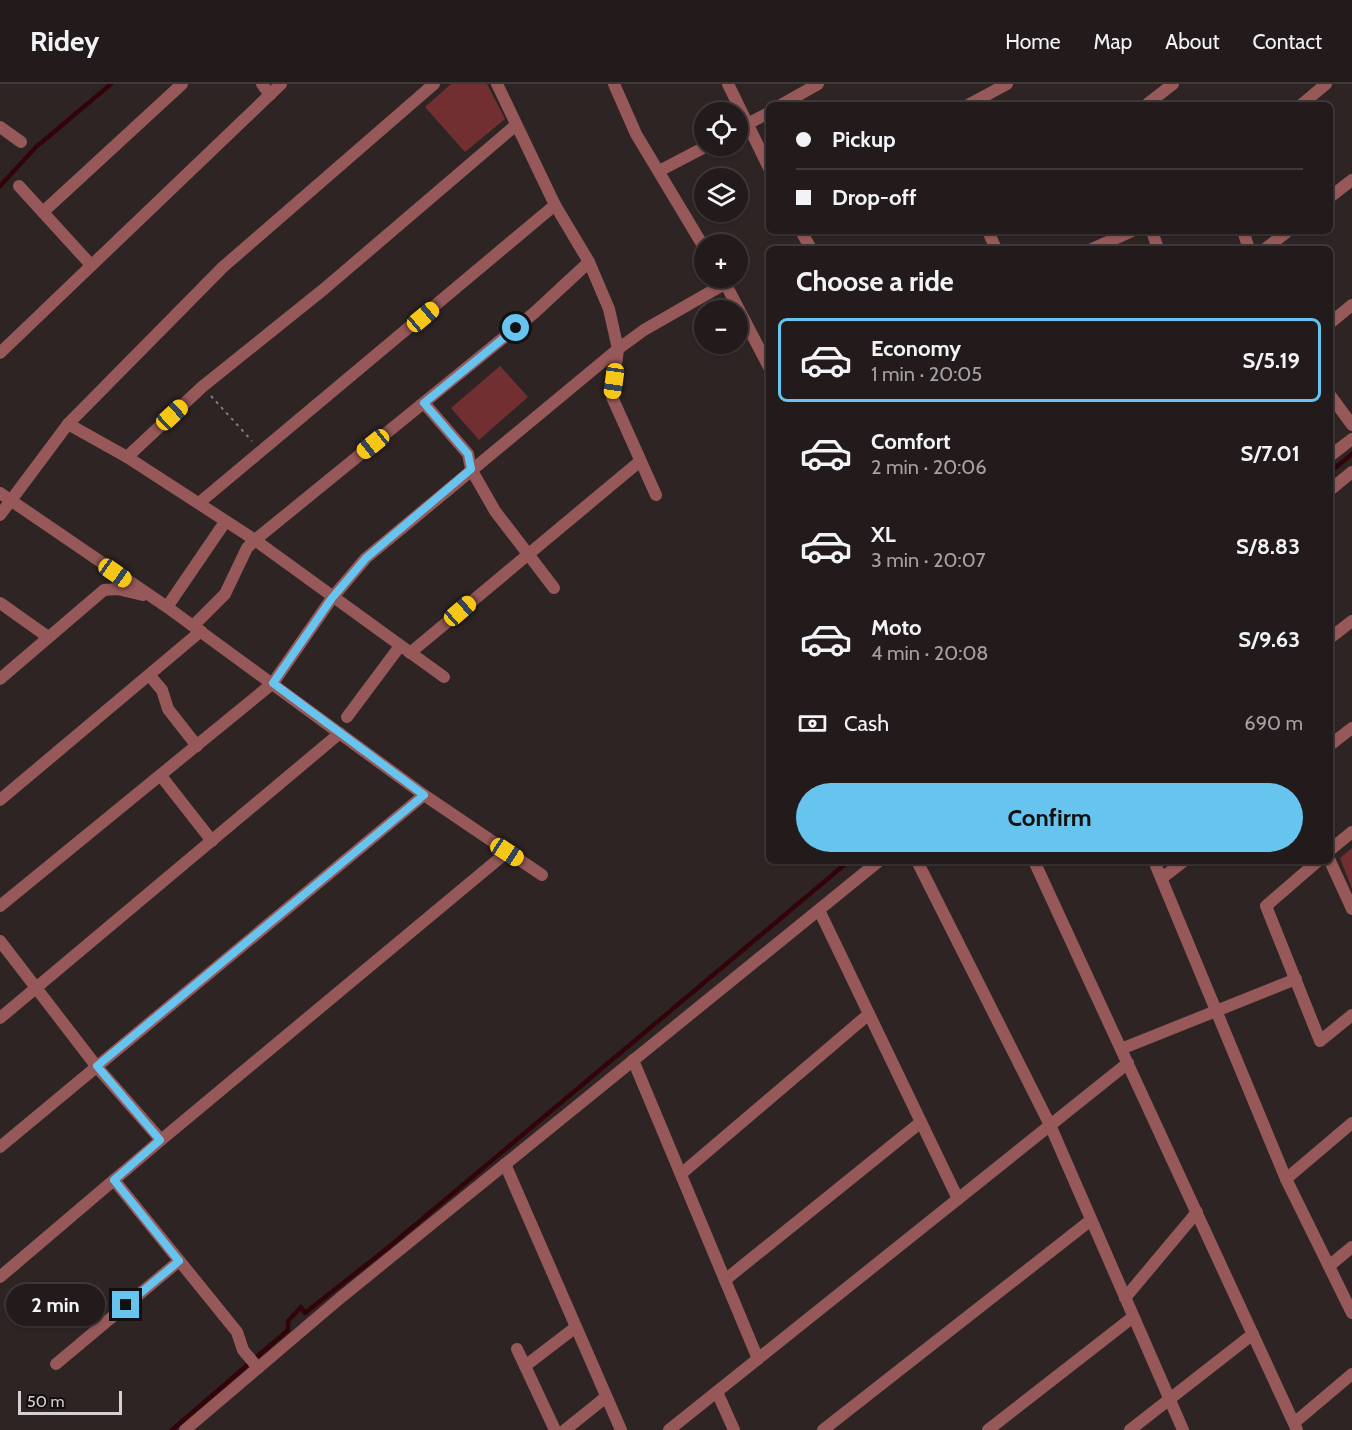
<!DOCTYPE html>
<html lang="en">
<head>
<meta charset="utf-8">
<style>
  :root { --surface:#231b1b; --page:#2f2828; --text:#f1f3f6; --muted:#a3a1a3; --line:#40393a; --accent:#67c4ef }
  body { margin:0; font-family:Cabin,sans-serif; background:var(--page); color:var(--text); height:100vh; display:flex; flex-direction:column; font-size:22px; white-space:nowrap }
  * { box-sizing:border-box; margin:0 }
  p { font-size:20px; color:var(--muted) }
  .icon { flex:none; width:33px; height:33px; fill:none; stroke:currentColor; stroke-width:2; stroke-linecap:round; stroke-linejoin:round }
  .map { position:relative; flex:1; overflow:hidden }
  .drawer { position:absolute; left:766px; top:162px; width:567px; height:618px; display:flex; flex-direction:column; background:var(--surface); border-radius:9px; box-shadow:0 2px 4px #0004,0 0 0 2px var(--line) }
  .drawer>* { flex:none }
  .guide { position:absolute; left:766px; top:18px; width:567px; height:132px; border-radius:9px; box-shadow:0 2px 4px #0004,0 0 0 2px var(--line); display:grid; align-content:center; height:132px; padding:0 30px; background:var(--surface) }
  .controls { position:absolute; left:694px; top:18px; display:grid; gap:12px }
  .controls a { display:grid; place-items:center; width:54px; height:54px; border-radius:50%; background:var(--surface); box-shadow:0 2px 4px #0004,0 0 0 2px var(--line); font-size:30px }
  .scale { position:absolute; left:18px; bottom:15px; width:104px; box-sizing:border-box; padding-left:6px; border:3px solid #d7d0d0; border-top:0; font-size:16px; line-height:21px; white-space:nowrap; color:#d7d0d0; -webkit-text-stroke:4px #140f0f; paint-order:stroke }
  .end { position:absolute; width:27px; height:27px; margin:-14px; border:8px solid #67c4ef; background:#111; box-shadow:0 0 0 3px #111 }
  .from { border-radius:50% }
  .bubble { position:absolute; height:42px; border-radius:21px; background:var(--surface); box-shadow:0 2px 4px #0004,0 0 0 2px var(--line); font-size:20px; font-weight:700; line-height:42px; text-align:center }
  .car { position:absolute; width:18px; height:36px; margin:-18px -9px; border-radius:8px; box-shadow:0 0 4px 2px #0007; background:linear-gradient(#f5c518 24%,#345 0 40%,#f5c518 0 76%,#345 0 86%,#f5c518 0) }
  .guide b { display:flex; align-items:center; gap:21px; height:57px; font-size:22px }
  .guide b+b { border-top:2px solid var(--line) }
  .guide i { width:15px; height:15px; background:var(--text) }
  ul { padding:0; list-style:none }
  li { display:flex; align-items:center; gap:18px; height:84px; margin:0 12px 9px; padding:0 18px; border:3px solid transparent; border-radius:9px }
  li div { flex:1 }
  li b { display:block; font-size:22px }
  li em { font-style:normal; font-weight:700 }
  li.on { border-color:var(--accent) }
  li>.icon { width:54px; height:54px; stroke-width:1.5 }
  h2 { padding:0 30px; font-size:27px; line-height:72px }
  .pay { display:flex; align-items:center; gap:15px; height:66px; padding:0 30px; font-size:22px }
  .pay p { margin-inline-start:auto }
  .button { display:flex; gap:12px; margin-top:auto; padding:12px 30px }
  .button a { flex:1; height:69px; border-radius:36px; background:var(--accent); color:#111; font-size:24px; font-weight:700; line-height:69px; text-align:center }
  header { display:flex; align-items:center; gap:36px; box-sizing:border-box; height:84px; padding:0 30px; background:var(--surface); border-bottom:2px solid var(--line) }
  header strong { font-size:28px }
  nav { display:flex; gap:33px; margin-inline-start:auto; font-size:21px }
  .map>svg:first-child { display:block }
  .green { fill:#722f31 }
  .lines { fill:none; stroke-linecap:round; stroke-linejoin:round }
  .stream { stroke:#320409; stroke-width:4.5 }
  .path { stroke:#837a7a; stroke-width:2; stroke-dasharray:3 4.5; stroke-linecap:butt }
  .minor { stroke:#965858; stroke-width:12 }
  .tertiary { stroke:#965858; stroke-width:12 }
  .route { stroke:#67c4ef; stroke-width:8 }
</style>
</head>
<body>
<header>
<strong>Ridey</strong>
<nav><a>Home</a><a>Map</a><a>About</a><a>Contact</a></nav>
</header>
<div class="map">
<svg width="1352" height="1346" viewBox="0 0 1352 1346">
  <rect width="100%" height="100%" fill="#2f2424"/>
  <g class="green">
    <path d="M 451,0 L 487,0 L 505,35 L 465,68 L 425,23 Z"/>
    <path d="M 500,282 L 528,313 L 479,356 L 451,324 Z"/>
    <path d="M 1352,764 L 1352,805 L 1340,774 Z"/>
  </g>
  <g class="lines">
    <g class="stream">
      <path d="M 0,102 L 36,63 L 111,0"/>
      <path d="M 1330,388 L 1352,370"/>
      <path d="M 172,1346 L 288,1246 L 288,1237 L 301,1223 L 305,1229 L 390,1162 L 849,777"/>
    </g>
    <path class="path" d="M 211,312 L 252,357"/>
    <g class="minor">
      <path d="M 262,0 L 270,11"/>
      <path d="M 497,0 L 555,121 L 589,178 L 609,225 L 618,265 L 612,313 L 656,411"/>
      <path d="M 614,0 L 636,50 L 705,165"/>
      <path d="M 728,0 L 770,86"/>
      <path d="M 781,21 L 818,0"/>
      <path d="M 968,21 L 1007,0"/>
      <path d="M 1146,21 L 1173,0"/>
      <path d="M 1301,21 L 1326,0"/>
      <path d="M 0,43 L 21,58"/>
      <path d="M 738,45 L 770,28"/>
      <path d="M 659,87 L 707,62"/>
      <path d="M 19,102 L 91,181"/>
      <path d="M 1330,113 L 1352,96"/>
      <path d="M 43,128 L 182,0"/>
      <path d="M 801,147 L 811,165"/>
      <path d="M 988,147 L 996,165"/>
      <path d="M 1152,147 L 1158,165"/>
      <path d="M 1243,147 L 1249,165"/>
      <path d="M 1092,165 L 1132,147"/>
      <path d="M 1265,165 L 1288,147"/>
      <path d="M 723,195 L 770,285"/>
      <path d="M 1330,239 L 1352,221"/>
      <path d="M 0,269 L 281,0"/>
      <path d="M 1330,311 L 1352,341"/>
      <path d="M 424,319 L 468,370 L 471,385 L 495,427 L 554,504"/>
      <path d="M 68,340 L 127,373 L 255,456 L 444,593"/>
      <path d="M 1330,372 L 1352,355"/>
      <path d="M 127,373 L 202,303 L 324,205 L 516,41"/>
      <path d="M 0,409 L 167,523 L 424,711 L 542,791"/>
      <path d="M 199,419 L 555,121"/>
      <path d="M 0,431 L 68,340 L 223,183 L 434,0"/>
      <path d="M 0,519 L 48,553"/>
      <path d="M 167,523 L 225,438"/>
      <path d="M 193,542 L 225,510 L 247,464 L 255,456 L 534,229 L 589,178"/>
      <path d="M 1330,554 L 1352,537"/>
      <path d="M 410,569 L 639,378"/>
      <path d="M 150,592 L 162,606 L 168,625 L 197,662"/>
      <path d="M 0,595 L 104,506 L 117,505 L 143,511"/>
      <path d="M 347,633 L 400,562"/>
      <path d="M 1330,661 L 1352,644"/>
      <path d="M 161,692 L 212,757"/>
      <path d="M 0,716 L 201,547"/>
      <path d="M 1330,766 L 1352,748"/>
      <path d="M 917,777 L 1050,1041 L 1183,1346"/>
      <path d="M 1034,777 L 1297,1346"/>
      <path d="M 1154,777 L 1286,1095 L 1352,1229"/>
      <path d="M 1318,777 L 1266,822 L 1320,957 L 1352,931"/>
      <path d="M 1330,777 L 1352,825"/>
      <path d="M 1162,794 L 1184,777"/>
      <path d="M 0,822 L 273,599 L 332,514 L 366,474 L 618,265 L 644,246 L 726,199"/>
      <path d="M 819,826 L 958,1115"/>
      <path d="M 0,857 L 97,983 L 161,1056"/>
      <path d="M 0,934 L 340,649"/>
      <path d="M 1121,965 L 1296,895"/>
      <path d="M 633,976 L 758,1275"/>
      <path d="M 0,1063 L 424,711"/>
      <path d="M 505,1080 L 621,1346"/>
      <path d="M 681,1090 L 869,930"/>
      <path d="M 1286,1095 L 1352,1039"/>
      <path d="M 114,1096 L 237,1248 L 243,1266 L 258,1284"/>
      <path d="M 1329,1182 L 1352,1163"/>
      <path d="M 0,1193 L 161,1056 L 507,768"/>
      <path d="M 725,1196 L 921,1038"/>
      <path d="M 1125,1214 L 1197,1128"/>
      <path d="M 517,1265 L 555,1346"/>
      <path d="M 56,1280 L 179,1177"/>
      <path d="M 525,1282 L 576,1243"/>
      <path d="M 717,1308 L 734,1346"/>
      <path d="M 1294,1339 L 1352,1290"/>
      <path d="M 565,1346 L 606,1313"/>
      <path d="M 669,1346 L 1128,979"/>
      <path d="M 823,1346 L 1091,1136"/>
      <path d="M 988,1346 L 1133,1233"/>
      <path d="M 1130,1346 L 1253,1250"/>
    </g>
    <g class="tertiary">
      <path d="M 1330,406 L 1352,388"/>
      <path d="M 185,1346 L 339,1215 L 879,777"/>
    </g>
  </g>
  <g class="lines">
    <path class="route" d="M 126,1221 L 179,1177 L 114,1096 L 160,1056 L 97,982 L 424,711 L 273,599 L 332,514 L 366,474 L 471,385 L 468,370 L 424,319 L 516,244"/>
  </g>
</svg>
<div class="controls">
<a><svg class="icon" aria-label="locate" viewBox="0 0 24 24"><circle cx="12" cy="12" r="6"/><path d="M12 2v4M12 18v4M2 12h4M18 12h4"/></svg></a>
<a><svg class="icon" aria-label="layers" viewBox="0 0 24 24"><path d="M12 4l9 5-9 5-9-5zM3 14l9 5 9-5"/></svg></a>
<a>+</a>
<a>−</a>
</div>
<div class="scale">50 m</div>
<i class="end from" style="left:516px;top:244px"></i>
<i class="end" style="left:126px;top:1221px"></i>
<div class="bubble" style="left:6px;top:1200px;width:99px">2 min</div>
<i class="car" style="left:423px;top:233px;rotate:50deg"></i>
<i class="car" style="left:614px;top:297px;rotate:188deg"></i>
<i class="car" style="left:172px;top:331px;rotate:47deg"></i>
<i class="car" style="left:373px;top:360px;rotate:231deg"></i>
<i class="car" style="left:115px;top:489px;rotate:125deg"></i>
<i class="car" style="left:460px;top:527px;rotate:49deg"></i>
<i class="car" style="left:507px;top:768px;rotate:123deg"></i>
<div class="guide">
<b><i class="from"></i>Pickup</b>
<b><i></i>Drop-off</b>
</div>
<section class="drawer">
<h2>Choose a ride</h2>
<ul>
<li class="on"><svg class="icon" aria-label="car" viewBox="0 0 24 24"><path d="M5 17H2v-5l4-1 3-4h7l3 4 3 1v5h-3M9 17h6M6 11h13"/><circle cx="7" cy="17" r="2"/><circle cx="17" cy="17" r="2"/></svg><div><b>Economy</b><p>1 min · 20:05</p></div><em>S/5.19</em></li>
<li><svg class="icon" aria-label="car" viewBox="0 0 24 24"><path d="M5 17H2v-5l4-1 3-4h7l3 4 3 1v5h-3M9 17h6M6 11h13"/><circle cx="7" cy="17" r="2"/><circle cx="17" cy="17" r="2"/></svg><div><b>Comfort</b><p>2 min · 20:06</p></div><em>S/7.01</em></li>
<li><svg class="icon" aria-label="car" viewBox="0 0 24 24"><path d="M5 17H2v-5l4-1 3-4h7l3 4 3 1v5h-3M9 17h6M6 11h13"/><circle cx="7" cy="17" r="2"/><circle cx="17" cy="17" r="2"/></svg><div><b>XL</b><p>3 min · 20:07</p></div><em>S/8.83</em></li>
<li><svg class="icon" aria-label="car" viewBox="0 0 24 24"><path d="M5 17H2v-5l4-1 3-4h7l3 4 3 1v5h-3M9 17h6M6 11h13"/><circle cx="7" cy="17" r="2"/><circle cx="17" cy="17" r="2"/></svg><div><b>Moto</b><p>4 min · 20:08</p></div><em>S/9.63</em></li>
</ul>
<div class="pay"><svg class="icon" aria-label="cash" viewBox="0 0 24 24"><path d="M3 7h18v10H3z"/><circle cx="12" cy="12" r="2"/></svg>Cash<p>690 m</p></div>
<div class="button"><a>Confirm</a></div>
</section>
</div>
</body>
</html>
